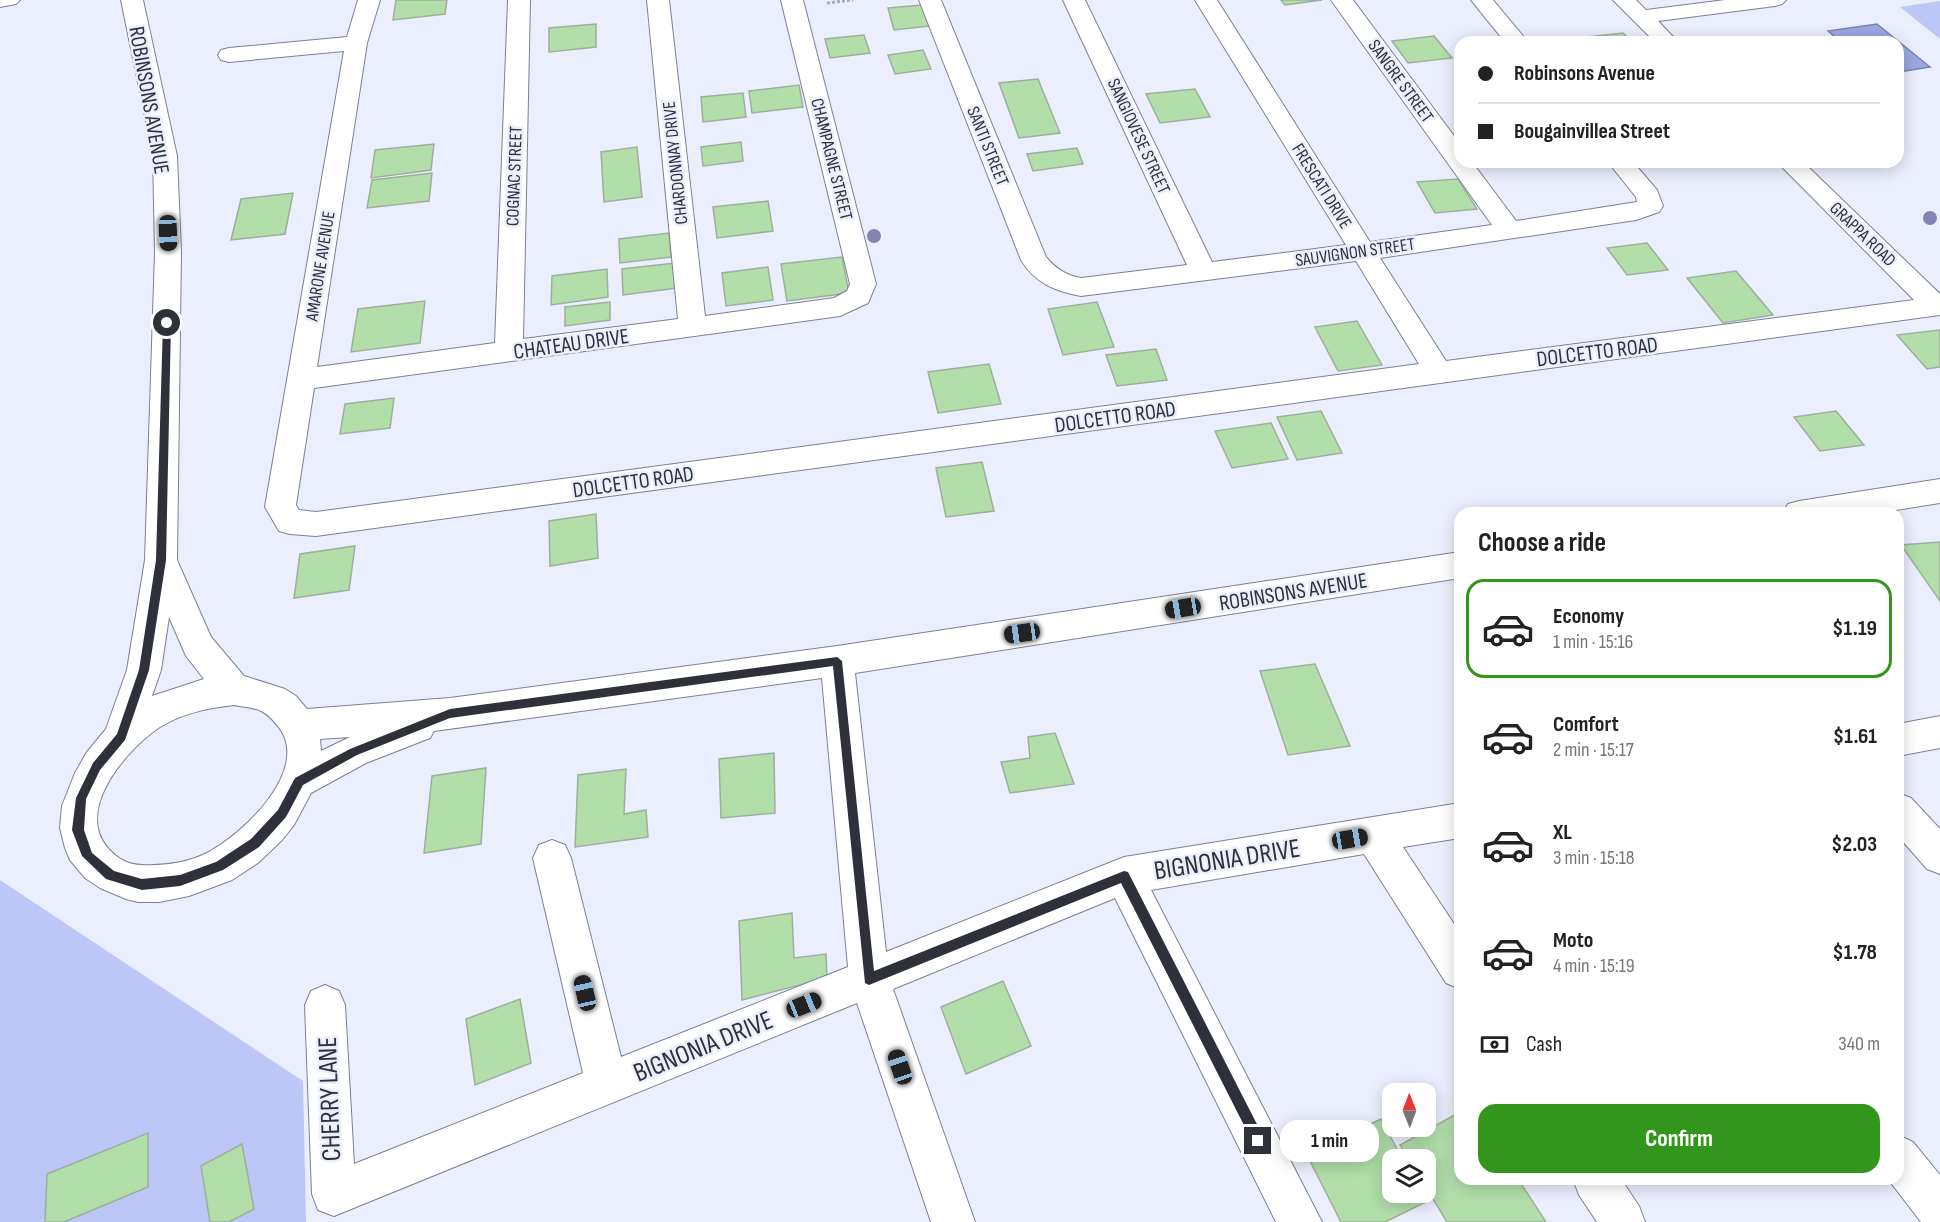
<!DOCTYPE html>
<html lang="en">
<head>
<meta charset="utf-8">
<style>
  :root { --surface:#fff; --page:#f2f2f2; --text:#222; --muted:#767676; --line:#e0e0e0; --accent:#31961b }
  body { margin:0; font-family:"Sofia Sans Condensed",sans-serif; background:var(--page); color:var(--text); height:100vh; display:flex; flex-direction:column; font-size:22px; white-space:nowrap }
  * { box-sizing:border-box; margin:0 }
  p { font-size:20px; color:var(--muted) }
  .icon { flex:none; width:33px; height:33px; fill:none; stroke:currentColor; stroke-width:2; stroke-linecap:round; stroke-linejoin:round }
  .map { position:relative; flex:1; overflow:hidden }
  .sheet { position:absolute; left:1454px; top:507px; width:450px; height:678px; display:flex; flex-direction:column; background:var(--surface); border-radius:18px; box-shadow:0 3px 15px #0003 }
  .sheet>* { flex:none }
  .banner { position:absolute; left:1454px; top:36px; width:450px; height:132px; border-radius:18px; box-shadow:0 3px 15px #0003; display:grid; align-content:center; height:132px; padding:0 24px; background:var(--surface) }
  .needle { width:39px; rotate:359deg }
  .buttons { position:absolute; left:1382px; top:1083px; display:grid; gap:12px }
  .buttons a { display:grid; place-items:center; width:54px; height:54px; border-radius:12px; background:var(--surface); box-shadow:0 3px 15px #0003; font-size:30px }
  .end { position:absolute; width:27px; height:27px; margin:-14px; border:8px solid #2f313a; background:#fff; box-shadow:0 0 0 3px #fff }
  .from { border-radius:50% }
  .bubble { position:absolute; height:42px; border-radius:18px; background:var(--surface); box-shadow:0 3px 15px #0003; font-size:20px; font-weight:700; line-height:42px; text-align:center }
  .car { position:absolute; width:18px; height:36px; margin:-18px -9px; border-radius:8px; box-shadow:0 0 4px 2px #0007; background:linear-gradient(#222 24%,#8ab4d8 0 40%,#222 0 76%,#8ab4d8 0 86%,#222 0) }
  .banner b { display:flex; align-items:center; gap:21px; height:57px; font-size:22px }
  .banner b+b { border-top:2px solid var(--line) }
  .banner i { width:15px; height:15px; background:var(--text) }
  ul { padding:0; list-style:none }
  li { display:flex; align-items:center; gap:18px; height:99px; margin:0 12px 9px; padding:0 12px; border:3px solid transparent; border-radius:18px }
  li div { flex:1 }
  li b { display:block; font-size:22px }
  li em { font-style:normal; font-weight:700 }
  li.current { border-color:var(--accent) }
  li>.icon { width:54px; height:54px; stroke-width:1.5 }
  h2 { padding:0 24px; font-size:27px; line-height:72px }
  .pay { display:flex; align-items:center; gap:15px; height:66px; padding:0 24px; font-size:22px }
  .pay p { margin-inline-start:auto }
  .primary-button { display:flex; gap:12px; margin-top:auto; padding:12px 24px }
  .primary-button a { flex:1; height:69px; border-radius:18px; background:var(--accent); color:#fff; font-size:24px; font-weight:700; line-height:69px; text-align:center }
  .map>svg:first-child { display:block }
  .green { fill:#bcc7f7 }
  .water { fill:#9aa7e2; stroke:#7a84b0; stroke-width:1.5 }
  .building { fill:#b1dea9; stroke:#9faf9d; stroke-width:1.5 }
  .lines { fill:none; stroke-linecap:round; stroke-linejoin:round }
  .minor-casing { stroke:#7b8094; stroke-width:2 }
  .path { stroke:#abaeba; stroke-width:3; stroke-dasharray:3 2; stroke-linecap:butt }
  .minor { fill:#fff; fill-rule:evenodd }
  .tree { fill:#8085b1 }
  .route { fill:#2f313a }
  .labels { text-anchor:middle; stroke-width:5; stroke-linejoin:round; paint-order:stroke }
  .far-street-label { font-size:18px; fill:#2f313a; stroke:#ebeefc }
  .street-label { font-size:22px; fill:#2f313a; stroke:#ebeefc }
  .near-street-label { font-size:27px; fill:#2f313a; stroke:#ebeefc }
</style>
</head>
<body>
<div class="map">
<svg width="1940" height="1222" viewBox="0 0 1940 1222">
  <rect width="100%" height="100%" fill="#ebeefc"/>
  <g class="green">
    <path d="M 1940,1 L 1940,39 L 1900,7 Z"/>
    <path d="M 0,880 L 303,1081 L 306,1222 L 0,1222 Z"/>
  </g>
  <path class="water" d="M 1877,24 L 1930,67 L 1898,72 L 1898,42 L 1841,42 L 1828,31 Z"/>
  <g class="building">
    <path d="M 396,0 L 447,0 L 445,14 L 393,20 Z"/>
    <path d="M 1281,0 L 1322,0 L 1285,5 Z"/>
    <path d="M 922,5 L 929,26 L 894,30 L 888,8 Z"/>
    <path d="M 596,24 L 596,47 L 549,52 L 549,28 Z"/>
    <path d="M 1623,33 L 1632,42 L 1591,42 L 1586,37 Z"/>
    <path d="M 864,35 L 870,53 L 830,58 L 825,39 Z"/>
    <path d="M 1434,36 L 1452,58 L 1408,63 L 1392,41 Z"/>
    <path d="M 1579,37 L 1583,42 L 1535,42 Z"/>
    <path d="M 923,50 L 931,69 L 895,74 L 888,55 Z"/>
    <path d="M 1038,79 L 1060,133 L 1019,138 L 999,83 Z"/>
    <path d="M 799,85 L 803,107 L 752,113 L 749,91 Z"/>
    <path d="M 1195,89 L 1210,117 L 1160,123 L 1146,94 Z"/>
    <path d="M 743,93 L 746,117 L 703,122 L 701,97 Z"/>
    <path d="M 741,142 L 743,161 L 703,166 L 701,147 Z"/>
    <path d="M 434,144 L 431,170 L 371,178 L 375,150 Z"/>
    <path d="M 637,147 L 642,197 L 604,202 L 601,152 Z"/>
    <path d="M 1077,148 L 1083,164 L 1033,171 L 1027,154 Z"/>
    <path d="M 432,173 L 429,201 L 367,208 L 372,180 Z"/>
    <path d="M 1458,179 L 1477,209 L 1435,213 L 1417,182 Z"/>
    <path d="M 293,193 L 285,234 L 231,240 L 241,199 Z"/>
    <path d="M 768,201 L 773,231 L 717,238 L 713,207 Z"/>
    <path d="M 669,233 L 671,257 L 620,263 L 619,239 Z"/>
    <path d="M 1647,243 L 1668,270 L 1627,275 L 1607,248 Z"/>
    <path d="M 842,257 L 849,293 L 787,301 L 781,264 Z"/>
    <path d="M 675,263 L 677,288 L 623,295 L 622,269 Z"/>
    <path d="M 768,267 L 773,300 L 726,306 L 722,273 Z"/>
    <path d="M 607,269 L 608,297 L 551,305 L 552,276 Z"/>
    <path d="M 1736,271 L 1773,315 L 1723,323 L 1687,278 Z"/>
    <path d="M 425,301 L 420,343 L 351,352 L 358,309 Z"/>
    <path d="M 610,302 L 610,320 L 565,326 L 565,307 Z"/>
    <path d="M 1097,302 L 1114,347 L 1063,355 L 1048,309 Z"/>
    <path d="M 1357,321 L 1382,365 L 1338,371 L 1315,327 Z"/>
    <path d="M 1940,330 L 1940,367 L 1927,369 L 1897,335 Z"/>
    <path d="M 1156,349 L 1167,380 L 1117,386 L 1106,355 Z"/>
    <path d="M 989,364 L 1001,404 L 938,413 L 928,372 Z"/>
    <path d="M 394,398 L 390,428 L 340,434 L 345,404 Z"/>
    <path d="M 1321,411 L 1342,453 L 1297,460 L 1277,417 Z"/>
    <path d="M 1836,411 L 1864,445 L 1820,451 L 1794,417 Z"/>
    <path d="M 1271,423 L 1288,459 L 1232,468 L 1215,431 Z"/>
    <path d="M 982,462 L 994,511 L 946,517 L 936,468 Z"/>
    <path d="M 596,514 L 598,558 L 550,566 L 549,521 Z"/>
    <path d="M 1940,542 L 1940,601 L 1901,545 Z"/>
    <path d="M 355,546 L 349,590 L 294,598 L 300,554 Z"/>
    <path d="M 1315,664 L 1350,746 L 1288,755 L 1260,671 Z"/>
    <path d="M 1055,733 L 1074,784 L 1010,793 L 1001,762 L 1030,758 L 1028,737 Z"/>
    <path d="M 774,753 L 775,813 L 721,818 L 719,759 Z"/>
    <path d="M 486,768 L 481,844 L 424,853 L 432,776 Z"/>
    <path d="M 626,769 L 624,814 L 646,810 L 648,837 L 575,847 L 578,775 Z"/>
    <path d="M 792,913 L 794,958 L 826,954 L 827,978 L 742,1000 L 739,921 Z"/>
    <path d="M 1003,981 L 1031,1046 L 966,1074 L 941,1007 Z"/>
    <path d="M 520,999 L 531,1063 L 475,1085 L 466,1019 Z"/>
    <path d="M 1460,1112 L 1460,1179 L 1518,1179 L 1546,1222 L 1447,1222 L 1425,1186 L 1425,1160 L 1409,1160 L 1400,1145 Z"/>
    <path d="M 1381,1119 L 1403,1160 L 1392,1160 L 1392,1192 L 1421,1192 L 1426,1202 L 1385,1222 L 1341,1222 L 1306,1153 Z"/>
    <path d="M 148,1133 L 148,1187 L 64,1222 L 45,1222 L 47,1174 Z"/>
    <path d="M 242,1144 L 254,1209 L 229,1222 L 210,1222 L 201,1166 Z"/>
  </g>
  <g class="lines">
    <g class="minor-casing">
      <g id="minor">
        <path d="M 0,0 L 20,0 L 16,4 L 0,7 Z"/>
        <path d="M 121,0 L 143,0 L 177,156 L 181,252 L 177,560 L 211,637 L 244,676 L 285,689 L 296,696 L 307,709 L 450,698 L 837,646 L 1460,552 L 1460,578 L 855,673 L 886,952 L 1124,857 L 1460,803 L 1460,838 L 1403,847 L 1460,933 L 1460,989 L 1446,983 L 1364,854 L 1151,890 L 1322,1222 L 1276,1222 L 1115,898 L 893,989 L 975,1222 L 931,1222 L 857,1003 L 334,1216 L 318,1210 L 312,1194 L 305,1005 L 311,991 L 325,985 L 339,991 L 345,1005 L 354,1164 L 583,1073 L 533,858 L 539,845 L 552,840 L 565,845 L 571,858 L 621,1057 L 848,967 L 822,678 L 434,731 L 430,738 L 366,763 L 311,793 L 294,825 L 282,840 L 258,863 L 232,880 L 189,896 L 159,902 L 138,902 L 126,899 L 100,888 L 85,878 L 70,860 L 65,848 L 60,828 L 62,806 L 75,773 L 87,752 L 106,729 L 127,670 L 145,560 L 155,252 L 153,156 ZM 169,617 L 186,656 L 204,679 L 152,696 L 161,670 ZM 234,705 C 243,707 253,707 261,711 C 268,714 273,720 278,726 C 313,770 241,836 205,854 C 186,863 163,866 142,865 C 128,865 116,858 107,847 C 75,808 128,748 160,727 C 183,713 208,708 234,705 ZM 350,737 L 321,751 L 320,739 Z"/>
        <path d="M 358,0 L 380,0 L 367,43 L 317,367 L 495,343 L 508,0 L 530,0 L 523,339 L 678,319 L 647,0 L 669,0 L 705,316 L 834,298 L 847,291 L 850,284 L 781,0 L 803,0 L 876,284 L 868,303 L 840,316 L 314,388 L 296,505 L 299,510 L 316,512 L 1419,364 L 1356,261 L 1081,296 C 1055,291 1035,283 1021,260 L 919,0 L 941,0 L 1046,257 C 1056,269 1066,275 1081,278 L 1187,265 L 1063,0 L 1085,0 L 1212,262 L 1346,245 L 1195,0 L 1217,0 L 1370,242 L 1492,225 L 1331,0 L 1353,0 L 1460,144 L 1460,162 L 1472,162 L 1516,221 L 1637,202 L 1636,197 L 1608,162 L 1633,162 L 1657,190 L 1663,206 L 1659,212 L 1636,220 L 1380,258 L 1446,361 L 1914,300 L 1777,162 L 1803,162 L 1940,294 L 1940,315 L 316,536 L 290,534 L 279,531 L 265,507 L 344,51 L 229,62 L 221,60 L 218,55 L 221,50 L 229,48 L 347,37 Z"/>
        <path d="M 1471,0 L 1493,0 L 1528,42 L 1505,42 Z"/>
        <path d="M 1613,0 L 1636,0 L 1646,10 L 1725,0 L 1786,0 L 1782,4 L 1775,6 L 1658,21 L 1678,42 L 1655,42 Z"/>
        <path d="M 1940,479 L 1940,503 L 1877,513 L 1783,513 L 1788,504 L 1799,501 Z"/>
        <path d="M 1940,716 L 1940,748 L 1898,756 L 1898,724 Z"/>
        <path d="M 1898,793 L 1911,798 L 1940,829 L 1940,874 L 1927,869 L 1898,836 Z"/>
        <path d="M 1898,1135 L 1913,1142 L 1940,1175 L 1940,1222 L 1921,1222 L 1888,1179 L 1898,1179 Z"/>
        <path d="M 1573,1179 L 1621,1179 L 1639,1206 L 1645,1222 L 1597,1222 L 1579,1195 Z"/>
      </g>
    </g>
    <path class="path" d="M 827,3 L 853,0"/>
    <use href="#minor" class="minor"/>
  </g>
  <g class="tree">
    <circle cx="1930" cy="218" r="7"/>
    <circle cx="874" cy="236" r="7"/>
  </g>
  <path class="route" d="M 167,320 L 171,323 L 166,560 L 149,670 L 125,740 L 100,770 L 86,799 L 84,830 L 92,853 L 114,871 L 142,879 L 180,875 L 216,862 L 251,839 L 278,810 L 295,778 L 350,749 L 450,709 L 837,657 L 842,661 L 874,971 L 1124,871 L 1128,872 L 1263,1136 L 1265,1141 L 1263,1145 L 1258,1147 L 1254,1145 L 1121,883 L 869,985 L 865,983 L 833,666 L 450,718 L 357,755 L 303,785 L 286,817 L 259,847 L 223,870 L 180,886 L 142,890 L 106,879 L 82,856 L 72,830 L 76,798 L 93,763 L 117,734 L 139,670 L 156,560 L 163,323 Z"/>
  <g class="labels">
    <g class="far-street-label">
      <text transform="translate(1401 81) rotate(54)" y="6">SANGRE STREET</text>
      <text transform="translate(1139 136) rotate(65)" y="6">SANGIOVESE STREET</text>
      <text transform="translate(988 146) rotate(68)" y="6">SANTI STREET</text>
      <text transform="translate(832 159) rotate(76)" y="6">CHAMPAGNE STREET</text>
      <text transform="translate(675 163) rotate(-96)" y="6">CHARDONNAY DRIVE</text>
      <text transform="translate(514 176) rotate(-88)" y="6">COGNAC STREET</text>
      <text transform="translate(1322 186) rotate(58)" y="6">FRESCATI DRIVE</text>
      <text transform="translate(1863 234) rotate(44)" y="6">GRAPPA ROAD</text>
      <text transform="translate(1355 252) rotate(-8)" y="6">SAUVIGNON STREET</text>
      <text transform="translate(320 266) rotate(-81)" y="6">AMARONE AVENUE</text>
    </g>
    <g class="street-label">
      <text transform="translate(150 100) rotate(80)" y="8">ROBINSONS AVENUE</text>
      <text transform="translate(571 343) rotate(-8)" y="8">CHATEAU DRIVE</text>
      <text transform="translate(1597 351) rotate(-7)" y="8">DOLCETTO ROAD</text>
      <text transform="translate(1115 416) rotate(-8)" y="8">DOLCETTO ROAD</text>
      <text transform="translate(633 481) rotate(-8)" y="8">DOLCETTO ROAD</text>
      <text transform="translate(1293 591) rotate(-9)" y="8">ROBINSONS AVENUE</text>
    </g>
    <g class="near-street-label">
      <text transform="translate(1227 859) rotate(-9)" y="9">BIGNONIA DRIVE</text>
      <text transform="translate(703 1046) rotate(-22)" y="9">BIGNONIA DRIVE</text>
      <text transform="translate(329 1099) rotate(-92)" y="9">CHERRY LANE</text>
    </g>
  </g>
</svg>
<div class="buttons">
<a><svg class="needle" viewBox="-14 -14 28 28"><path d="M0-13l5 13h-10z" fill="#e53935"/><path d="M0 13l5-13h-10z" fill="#767676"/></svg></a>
<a><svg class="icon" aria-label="layers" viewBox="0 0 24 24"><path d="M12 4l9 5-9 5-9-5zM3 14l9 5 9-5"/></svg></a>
</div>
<i class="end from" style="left:167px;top:323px"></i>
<i class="end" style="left:1258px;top:1141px"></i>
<div class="bubble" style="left:1280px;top:1120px;width:99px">1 min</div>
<i class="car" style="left:168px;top:233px;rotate:178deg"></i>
<i class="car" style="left:1183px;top:608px;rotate:261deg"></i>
<i class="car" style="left:1022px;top:633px;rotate:262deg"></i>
<i class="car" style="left:1350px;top:839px;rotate:81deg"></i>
<i class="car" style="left:585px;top:993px;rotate:347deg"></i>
<i class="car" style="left:804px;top:1005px;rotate:68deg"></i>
<i class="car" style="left:900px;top:1067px;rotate:341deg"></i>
<div class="banner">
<b><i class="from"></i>Robinsons Avenue</b>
<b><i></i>Bougainvillea Street</b>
</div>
<section class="sheet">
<h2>Choose a ride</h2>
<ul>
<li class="current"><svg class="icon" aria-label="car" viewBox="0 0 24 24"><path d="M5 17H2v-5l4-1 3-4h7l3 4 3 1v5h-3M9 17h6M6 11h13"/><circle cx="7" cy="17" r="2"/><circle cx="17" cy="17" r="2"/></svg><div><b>Economy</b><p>1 min · 15:16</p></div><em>$1.19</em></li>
<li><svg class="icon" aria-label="car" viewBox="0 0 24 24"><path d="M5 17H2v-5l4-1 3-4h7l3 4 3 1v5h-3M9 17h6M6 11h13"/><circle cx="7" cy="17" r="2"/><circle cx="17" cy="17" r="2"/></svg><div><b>Comfort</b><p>2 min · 15:17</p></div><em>$1.61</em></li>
<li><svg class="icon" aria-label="car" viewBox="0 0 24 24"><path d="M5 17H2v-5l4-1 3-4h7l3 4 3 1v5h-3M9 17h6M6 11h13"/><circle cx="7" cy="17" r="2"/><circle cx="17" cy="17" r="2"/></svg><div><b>XL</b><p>3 min · 15:18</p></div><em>$2.03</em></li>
<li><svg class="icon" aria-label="car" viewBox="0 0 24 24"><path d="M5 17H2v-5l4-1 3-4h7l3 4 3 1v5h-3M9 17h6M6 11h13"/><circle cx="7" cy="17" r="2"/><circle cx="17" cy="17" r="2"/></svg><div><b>Moto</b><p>4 min · 15:19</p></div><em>$1.78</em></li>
</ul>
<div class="pay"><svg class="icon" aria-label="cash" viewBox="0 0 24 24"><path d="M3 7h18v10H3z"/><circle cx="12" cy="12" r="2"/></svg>Cash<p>340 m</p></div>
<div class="primary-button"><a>Confirm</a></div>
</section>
</div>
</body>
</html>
